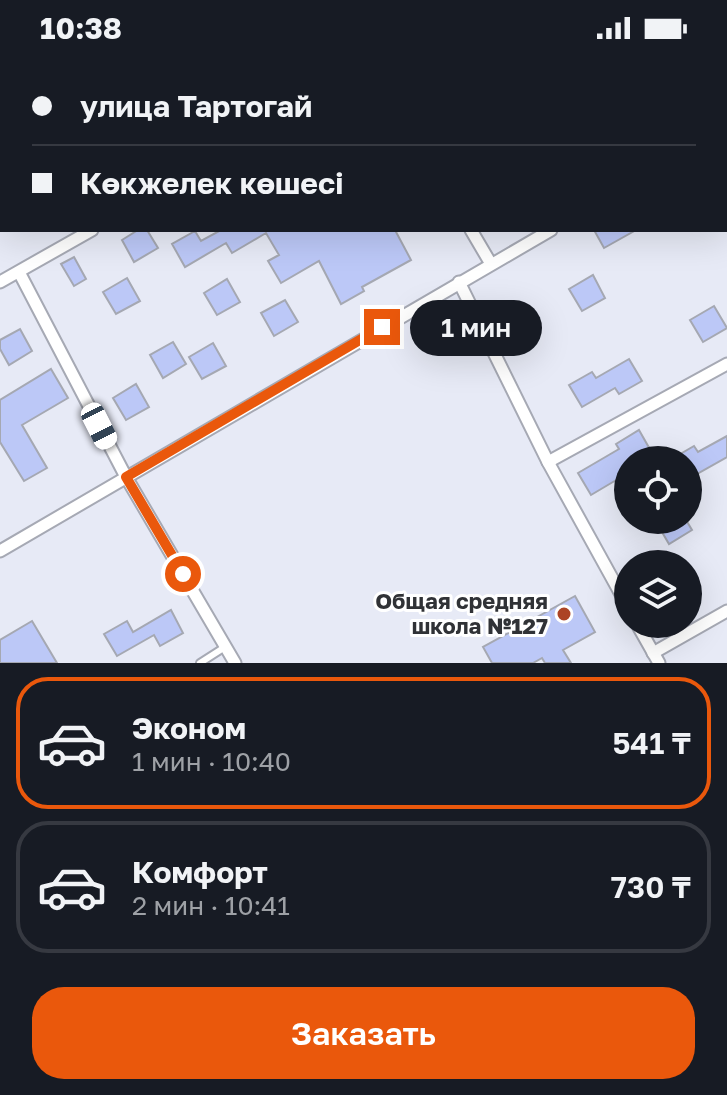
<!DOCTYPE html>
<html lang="ru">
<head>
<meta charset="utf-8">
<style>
  :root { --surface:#171b24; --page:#242831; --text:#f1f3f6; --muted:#9ea1a6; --line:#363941; --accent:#ea580c }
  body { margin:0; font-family:"Golos Text",sans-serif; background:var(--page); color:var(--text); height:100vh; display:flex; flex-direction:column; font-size:30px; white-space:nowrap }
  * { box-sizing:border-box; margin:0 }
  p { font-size:26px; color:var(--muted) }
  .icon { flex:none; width:44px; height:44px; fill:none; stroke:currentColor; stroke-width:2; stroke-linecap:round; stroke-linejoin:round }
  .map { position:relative; height:607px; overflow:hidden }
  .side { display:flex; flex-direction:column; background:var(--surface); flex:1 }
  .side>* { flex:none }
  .hud { position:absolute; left:0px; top:0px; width:728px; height:176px; box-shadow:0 8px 32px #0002; display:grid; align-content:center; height:176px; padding:0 32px; background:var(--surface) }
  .tools { position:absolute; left:614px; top:390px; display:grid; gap:16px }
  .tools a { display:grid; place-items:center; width:88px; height:88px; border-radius:50%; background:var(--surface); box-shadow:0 8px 32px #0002; font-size:40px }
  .end { position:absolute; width:36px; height:36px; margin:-18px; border:10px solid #ea580c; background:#fff; box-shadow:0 0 0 4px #fff }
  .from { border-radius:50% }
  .bubble { position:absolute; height:56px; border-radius:28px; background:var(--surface); box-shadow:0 8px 32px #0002; font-size:26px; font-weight:600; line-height:56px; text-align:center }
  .car { position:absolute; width:24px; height:48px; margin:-24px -12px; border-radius:10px; box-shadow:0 0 6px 2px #0007; background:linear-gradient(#fff 24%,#345 0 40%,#fff 0 76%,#345 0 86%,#fff 0) }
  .hud b { display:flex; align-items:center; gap:28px; height:76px; font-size:30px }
  .hud b+b { border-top:2px solid var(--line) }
  .hud i { width:20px; height:20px; background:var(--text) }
  ul { padding:14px 0 0; list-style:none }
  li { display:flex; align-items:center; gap:24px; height:132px; margin:0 16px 12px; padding:0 16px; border:4px solid var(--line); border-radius:32px }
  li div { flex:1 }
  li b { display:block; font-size:30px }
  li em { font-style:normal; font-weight:600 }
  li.selected { border-color:var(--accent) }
  li>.icon { width:72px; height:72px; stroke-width:1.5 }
  .action { display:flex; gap:16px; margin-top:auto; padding:16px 32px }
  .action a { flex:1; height:92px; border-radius:32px; background:var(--accent); color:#fff; font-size:32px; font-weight:600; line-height:92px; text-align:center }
  .status { display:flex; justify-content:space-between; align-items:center; height:56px; padding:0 40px; background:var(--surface); direction:ltr }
  .status svg { height:22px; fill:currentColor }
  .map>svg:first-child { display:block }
  .building { fill:#bcc8f7; stroke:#a5a8b2; stroke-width:2 }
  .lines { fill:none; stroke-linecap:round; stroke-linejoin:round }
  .service-casing { stroke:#a6a9b4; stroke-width:10 }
  .minor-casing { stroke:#a6a9b4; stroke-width:15 }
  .service { stroke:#fff; stroke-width:6 }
  .minor { stroke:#fff; stroke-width:11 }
  .route { stroke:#ea580c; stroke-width:10 }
  .poi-dot { fill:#ac4426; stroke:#fff; stroke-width:3 }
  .labels { text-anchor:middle; stroke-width:6; stroke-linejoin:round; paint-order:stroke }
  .poi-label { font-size:22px; font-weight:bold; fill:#303236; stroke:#fff; text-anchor:end }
</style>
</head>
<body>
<div class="status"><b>10:38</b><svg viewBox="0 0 49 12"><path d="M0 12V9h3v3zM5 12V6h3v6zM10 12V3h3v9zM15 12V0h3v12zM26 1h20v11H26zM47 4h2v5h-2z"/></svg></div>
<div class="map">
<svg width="727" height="607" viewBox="0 0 727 607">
  <rect width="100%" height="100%" fill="#e7eaf6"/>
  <g class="building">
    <path d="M 138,174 L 147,174 L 158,192 L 134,206 L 122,184 Z"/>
    <path d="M 221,174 L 395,174 L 411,204 L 362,231 L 364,235 L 341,248 L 319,205 L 281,227 L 268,205 L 279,199 L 266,177 L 232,197 L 226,187 L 185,211 L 172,188 L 195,175 L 201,185 Z"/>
    <path d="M 594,174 L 636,174 L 604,192 Z"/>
    <path d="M 74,201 L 86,223 L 74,230 L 61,208 Z"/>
    <path d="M 593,219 L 605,242 L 582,255 L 569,233 Z"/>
    <path d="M 127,222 L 140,245 L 116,258 L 103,236 Z"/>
    <path d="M 227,223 L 240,246 L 217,259 L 204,237 Z"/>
    <path d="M 285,244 L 298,266 L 274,280 L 261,257 Z"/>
    <path d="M 714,250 L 727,272 L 703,286 L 690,264 Z"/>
    <path d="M 20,273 L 32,295 L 9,309 L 0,293 L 0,284 Z"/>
    <path d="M 173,286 L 186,308 L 163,322 L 150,299 Z"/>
    <path d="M 213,287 L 226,310 L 202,323 L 189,301 Z"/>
    <path d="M 629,303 L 642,325 L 619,338 L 615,332 L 582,351 L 569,329 L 592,316 L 596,322 Z"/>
    <path d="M 51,313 L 68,342 L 22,369 L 47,412 L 24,425 L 0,386 L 0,344 Z"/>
    <path d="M 136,328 L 149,351 L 126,364 L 113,342 Z"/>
    <path d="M 639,374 L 652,397 L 640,404 L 628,404 L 628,417 L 591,439 L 578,417 L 619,393 L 616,388 Z"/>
    <path d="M 727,380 L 727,401 L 688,423 L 688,404 L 670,404 L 694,390 L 698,396 Z"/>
    <path d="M 655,464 L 686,464 L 692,474 L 669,488 Z"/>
    <path d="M 575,540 L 595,576 L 563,594 L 571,607 L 545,607 L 542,602 L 533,607 L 492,607 L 483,591 Z"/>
    <path d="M 171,554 L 183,577 L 160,590 L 154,579 L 117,600 L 104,578 L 127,565 L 133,576 Z"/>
    <path d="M 32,565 L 57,607 L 0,607 L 0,584 Z"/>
  </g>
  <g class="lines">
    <g class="service-casing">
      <path id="service" d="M 200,607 L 225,591"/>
    </g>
    <g class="minor-casing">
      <g id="minor">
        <path d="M 354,0 L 357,2"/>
        <path d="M 396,2 L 399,0"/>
        <path d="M 726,75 L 727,74"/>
        <path d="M 471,174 L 491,208"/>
        <path d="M 19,216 L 126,421 L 235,607"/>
        <path d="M 0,226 L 92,174"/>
        <path d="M 459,226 L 548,406 L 628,551"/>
        <path d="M 548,406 L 727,308"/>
        <path d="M 0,495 L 551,174"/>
        <path d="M 637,568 L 659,607"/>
        <path d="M 653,597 L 727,555"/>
      </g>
    </g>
    <use href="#service" class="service"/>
    <use href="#minor" class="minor"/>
  </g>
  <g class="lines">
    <path class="route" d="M 183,518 L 126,421 L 382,271"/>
  </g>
  <circle class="poi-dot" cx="564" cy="558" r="8"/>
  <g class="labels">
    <g class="poi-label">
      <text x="548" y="553">Общая средняя<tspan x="548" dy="25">школа №127</tspan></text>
    </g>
  </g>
</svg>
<div class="tools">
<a><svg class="icon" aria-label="locate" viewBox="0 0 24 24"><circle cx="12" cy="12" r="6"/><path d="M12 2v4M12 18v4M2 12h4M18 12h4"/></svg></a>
<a><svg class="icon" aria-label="layers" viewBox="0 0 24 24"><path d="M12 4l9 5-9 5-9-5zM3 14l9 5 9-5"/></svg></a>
</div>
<i class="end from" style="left:183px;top:518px"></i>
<i class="end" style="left:382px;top:271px"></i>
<div class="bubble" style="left:410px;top:244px;width:132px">1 мин</div>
<i class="car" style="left:99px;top:370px;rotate:153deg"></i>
<div class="hud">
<b><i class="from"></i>улица Тартогай</b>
<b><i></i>Көкжелек көшесі</b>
</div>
</div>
<section class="side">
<ul>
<li class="selected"><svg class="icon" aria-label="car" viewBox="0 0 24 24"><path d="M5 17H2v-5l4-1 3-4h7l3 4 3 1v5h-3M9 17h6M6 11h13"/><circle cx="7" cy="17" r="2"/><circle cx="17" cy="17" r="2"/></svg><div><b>Эконом</b><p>1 мин · 10:40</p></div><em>541 ₸</em></li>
<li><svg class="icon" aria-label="car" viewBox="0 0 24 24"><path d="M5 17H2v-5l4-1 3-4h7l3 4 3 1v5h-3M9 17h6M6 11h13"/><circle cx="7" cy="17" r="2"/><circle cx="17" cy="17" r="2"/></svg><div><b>Комфорт</b><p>2 мин · 10:41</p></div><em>730 ₸</em></li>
</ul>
<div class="action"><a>Заказать</a></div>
</section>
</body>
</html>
